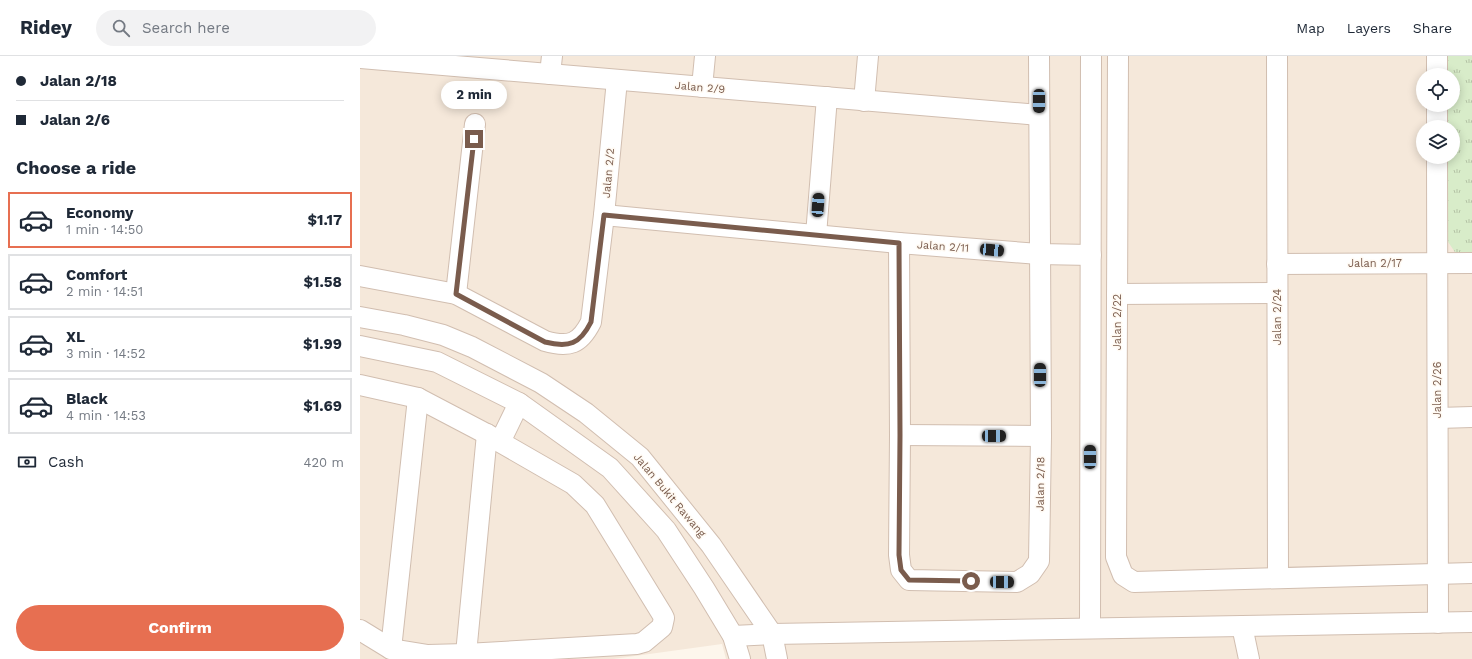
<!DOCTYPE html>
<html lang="en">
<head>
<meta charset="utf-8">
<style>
  :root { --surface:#fff; --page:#f2f2f3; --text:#1f2937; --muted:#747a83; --line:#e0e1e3; --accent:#e76f51 }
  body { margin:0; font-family:"Work Sans",sans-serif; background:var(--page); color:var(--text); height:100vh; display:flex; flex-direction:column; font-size:15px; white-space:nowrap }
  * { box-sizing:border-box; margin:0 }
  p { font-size:13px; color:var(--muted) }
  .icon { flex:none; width:22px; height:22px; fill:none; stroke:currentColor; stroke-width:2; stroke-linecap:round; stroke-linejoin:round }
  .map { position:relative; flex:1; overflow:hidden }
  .drawer { display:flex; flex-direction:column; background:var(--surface); width:360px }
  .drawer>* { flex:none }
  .hud { display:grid; align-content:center; height:88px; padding:0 16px; background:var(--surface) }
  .buttons { position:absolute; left:1056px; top:12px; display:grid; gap:8px }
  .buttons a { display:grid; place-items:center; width:44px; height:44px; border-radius:50%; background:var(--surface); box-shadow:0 2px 10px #0003; font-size:20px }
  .end { position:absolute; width:18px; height:18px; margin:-9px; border:5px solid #7a5c4d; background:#fff; box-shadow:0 0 0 2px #fff }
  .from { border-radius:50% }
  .bubble { position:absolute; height:28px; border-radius:14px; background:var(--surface); box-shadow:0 2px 10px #0003; font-size:13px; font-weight:700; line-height:28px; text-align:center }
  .car { position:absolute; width:12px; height:24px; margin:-12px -6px; border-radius:5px; box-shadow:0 0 3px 1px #0007; background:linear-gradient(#222 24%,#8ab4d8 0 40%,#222 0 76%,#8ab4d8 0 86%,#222 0) }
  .hud b { display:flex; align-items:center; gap:14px; height:38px; font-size:15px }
  .hud b+b { border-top:1px solid var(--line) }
  .hud i { width:10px; height:10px; background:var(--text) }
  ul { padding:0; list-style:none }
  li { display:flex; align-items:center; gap:12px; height:56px; margin:0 8px 6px; padding:0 8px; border:2px solid var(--line); border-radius:0px }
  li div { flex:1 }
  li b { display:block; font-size:15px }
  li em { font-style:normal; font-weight:700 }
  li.selected { border-color:var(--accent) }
  li>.icon { width:36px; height:36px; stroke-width:1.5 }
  h2 { padding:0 16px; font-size:18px; line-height:48px }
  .pay { display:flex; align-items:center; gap:10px; height:44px; padding:0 16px; font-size:15px }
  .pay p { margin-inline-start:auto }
  .button { display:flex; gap:8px; margin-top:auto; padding:8px 16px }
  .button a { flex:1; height:46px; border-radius:24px; background:var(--accent); color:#fff; font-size:16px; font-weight:700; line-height:46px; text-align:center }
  header { display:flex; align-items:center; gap:24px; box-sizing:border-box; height:56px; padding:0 20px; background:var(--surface); border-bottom:1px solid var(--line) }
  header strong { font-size:19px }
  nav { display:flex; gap:22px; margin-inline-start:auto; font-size:14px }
  .search { width:280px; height:36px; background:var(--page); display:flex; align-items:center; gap:10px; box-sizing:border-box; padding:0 14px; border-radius:22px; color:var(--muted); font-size:15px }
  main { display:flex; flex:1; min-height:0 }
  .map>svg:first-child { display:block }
  .residential { fill:#f5e8da; fill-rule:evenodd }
  .park { fill:url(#park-tufts) }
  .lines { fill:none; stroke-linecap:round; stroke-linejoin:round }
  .minor-casing { stroke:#d1beb0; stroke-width:22 }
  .minor { stroke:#fff; stroke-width:20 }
  .route { stroke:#7a5c4d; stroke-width:5 }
  .labels { text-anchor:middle; stroke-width:3; stroke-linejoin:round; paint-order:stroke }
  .street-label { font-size:11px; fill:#7a5c4d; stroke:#fffaf3 }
</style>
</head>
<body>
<header>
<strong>Ridey</strong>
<div class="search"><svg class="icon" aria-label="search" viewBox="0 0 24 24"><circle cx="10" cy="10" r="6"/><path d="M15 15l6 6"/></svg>Search here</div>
<nav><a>Map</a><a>Layers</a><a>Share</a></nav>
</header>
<main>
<section class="drawer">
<div class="hud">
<b><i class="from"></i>Jalan 2/18</b>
<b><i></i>Jalan 2/6</b>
</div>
<h2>Choose a ride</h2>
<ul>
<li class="selected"><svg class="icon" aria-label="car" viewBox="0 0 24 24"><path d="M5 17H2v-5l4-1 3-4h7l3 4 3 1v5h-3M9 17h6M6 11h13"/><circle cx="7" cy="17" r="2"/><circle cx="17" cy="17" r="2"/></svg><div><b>Economy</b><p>1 min · 14:50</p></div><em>$1.17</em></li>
<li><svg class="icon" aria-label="car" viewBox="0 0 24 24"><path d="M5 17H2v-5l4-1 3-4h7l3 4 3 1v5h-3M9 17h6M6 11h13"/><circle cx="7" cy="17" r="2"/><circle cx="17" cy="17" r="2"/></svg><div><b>Comfort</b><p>2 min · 14:51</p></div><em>$1.58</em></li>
<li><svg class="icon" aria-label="car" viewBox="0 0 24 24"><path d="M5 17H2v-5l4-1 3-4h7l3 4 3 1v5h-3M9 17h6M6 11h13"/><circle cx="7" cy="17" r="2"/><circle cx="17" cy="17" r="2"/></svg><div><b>XL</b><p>3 min · 14:52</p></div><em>$1.99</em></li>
<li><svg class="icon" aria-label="car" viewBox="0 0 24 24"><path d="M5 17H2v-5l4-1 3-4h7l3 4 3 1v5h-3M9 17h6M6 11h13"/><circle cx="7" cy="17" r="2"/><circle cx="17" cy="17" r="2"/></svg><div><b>Black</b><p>4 min · 14:53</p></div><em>$1.69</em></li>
</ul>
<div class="pay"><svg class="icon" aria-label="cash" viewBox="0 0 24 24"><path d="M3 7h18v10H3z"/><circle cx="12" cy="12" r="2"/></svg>Cash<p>420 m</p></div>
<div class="button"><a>Confirm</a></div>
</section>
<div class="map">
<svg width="1112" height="603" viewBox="0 0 1112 603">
  <defs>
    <pattern id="park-tufts" width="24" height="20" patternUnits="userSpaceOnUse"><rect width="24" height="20" fill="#d8ecc9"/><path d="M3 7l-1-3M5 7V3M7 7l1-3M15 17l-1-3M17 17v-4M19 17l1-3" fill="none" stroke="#b4c2a5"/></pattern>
  </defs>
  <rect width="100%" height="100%" fill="#fdf6ec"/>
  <path class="residential" d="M 0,0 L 1112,0 L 1112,603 L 366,603 L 362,588 L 253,603 L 0,603 ZM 1063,19 L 1093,19 L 1093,49 L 1063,49 ZM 1063,71 L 1093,71 L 1093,101 L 1063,101 Z"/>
  <path class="park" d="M 1086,0 L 1112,0 L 1112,201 L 1099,202 L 1084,180 L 1085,101 L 1093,101 L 1093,71 L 1085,71 L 1085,49 L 1093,49 L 1093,19 L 1086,19 Z"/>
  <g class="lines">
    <g class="minor-casing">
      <g id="minor">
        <path d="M 758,0 L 756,501 L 763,519 L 774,526 L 1112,517"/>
        <path d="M 917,0 L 918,521"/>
        <path d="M 1077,0 L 1077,19"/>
        <path d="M 0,2 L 679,59"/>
        <path d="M 190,18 L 192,0"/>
        <path d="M 342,31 L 345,0"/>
        <path d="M 504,45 L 508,0"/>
        <path d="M 1077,49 L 1077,71"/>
        <path d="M 1077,101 L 1078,567"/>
        <path d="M 244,159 L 539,187 L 679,198 L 731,199"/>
        <path d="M 456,179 L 467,41"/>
        <path d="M 539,187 L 540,379 L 539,499 L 541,514 L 549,524 L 657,526 L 670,518 L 679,505 L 681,380 L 679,0"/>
        <path d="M 917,208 L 1112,207"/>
        <path d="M 0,220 L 96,238 L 185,285 C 209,292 220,288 231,266 L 244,159 L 257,24"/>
        <path d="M 96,238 L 115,68"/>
        <path d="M 757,238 L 917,237"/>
        <path d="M 0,261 L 44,269 L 83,279 L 112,291 L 181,327 L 226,357 L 280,401 L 351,489 L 412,578 L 417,603"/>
        <path d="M 0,290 L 77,306 L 159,347 L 250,412 L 306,474 L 344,532 L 373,580 L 380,603"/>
        <path d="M 0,329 L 58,342 L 138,384"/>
        <path d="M 1078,362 L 1112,361"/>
        <path d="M 540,379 L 681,380"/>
        <path d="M 882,570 L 889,603"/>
        <path d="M 730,572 L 731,0"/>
        <path d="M 0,574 L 31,593 L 68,599 L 106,598 L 277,588 L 284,586 L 302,571 L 304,562 L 302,558 L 235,449 L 213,428 L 140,386 L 159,347"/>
        <path d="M 373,580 L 412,578 L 1112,566"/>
        <path d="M 31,593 L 58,342"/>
        <path d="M 106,598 L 127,378"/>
      </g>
    </g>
    <use href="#minor" class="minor"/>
  </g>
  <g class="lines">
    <path class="route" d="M 114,83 L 96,238 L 185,286 C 209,292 220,288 231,266 L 244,159 L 539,187 L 540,379 L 539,499 L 541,514 L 549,524 L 611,525"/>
  </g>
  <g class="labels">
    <g class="street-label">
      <text transform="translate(340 31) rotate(5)" y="4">Jalan 2/9</text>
      <text transform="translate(248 117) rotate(-85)" y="4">Jalan 2/2</text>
      <text transform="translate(583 190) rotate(4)" y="4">Jalan 2/11</text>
      <text x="1015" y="211">Jalan 2/17</text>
      <text transform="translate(917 261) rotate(-90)" y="4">Jalan 2/24</text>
      <text transform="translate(757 266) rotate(-90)" y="4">Jalan 2/22</text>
      <text transform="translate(1077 334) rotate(-90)" y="4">Jalan 2/26</text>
      <text transform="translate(680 428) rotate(-89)" y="4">Jalan 2/18</text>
      <text transform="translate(310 439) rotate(50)" y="4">Jalan Bukit Rawang</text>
    </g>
  </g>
</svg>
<div class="buttons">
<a><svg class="icon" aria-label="locate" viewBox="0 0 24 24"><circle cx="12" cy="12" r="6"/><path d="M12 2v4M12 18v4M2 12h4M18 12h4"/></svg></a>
<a><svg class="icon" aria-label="layers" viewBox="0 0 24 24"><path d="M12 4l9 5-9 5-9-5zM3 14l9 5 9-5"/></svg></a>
</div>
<i class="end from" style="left:611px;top:525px"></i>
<i class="end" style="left:114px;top:83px"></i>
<div class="bubble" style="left:81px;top:25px;width:66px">2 min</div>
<i class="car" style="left:679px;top:45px;rotate:180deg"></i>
<i class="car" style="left:458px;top:149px;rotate:4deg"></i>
<i class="car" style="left:632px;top:194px;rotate:95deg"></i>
<i class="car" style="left:680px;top:319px;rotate:0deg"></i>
<i class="car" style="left:634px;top:380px;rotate:90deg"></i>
<i class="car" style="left:730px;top:401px;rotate:0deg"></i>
<i class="car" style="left:642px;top:526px;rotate:91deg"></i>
</div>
</main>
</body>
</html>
